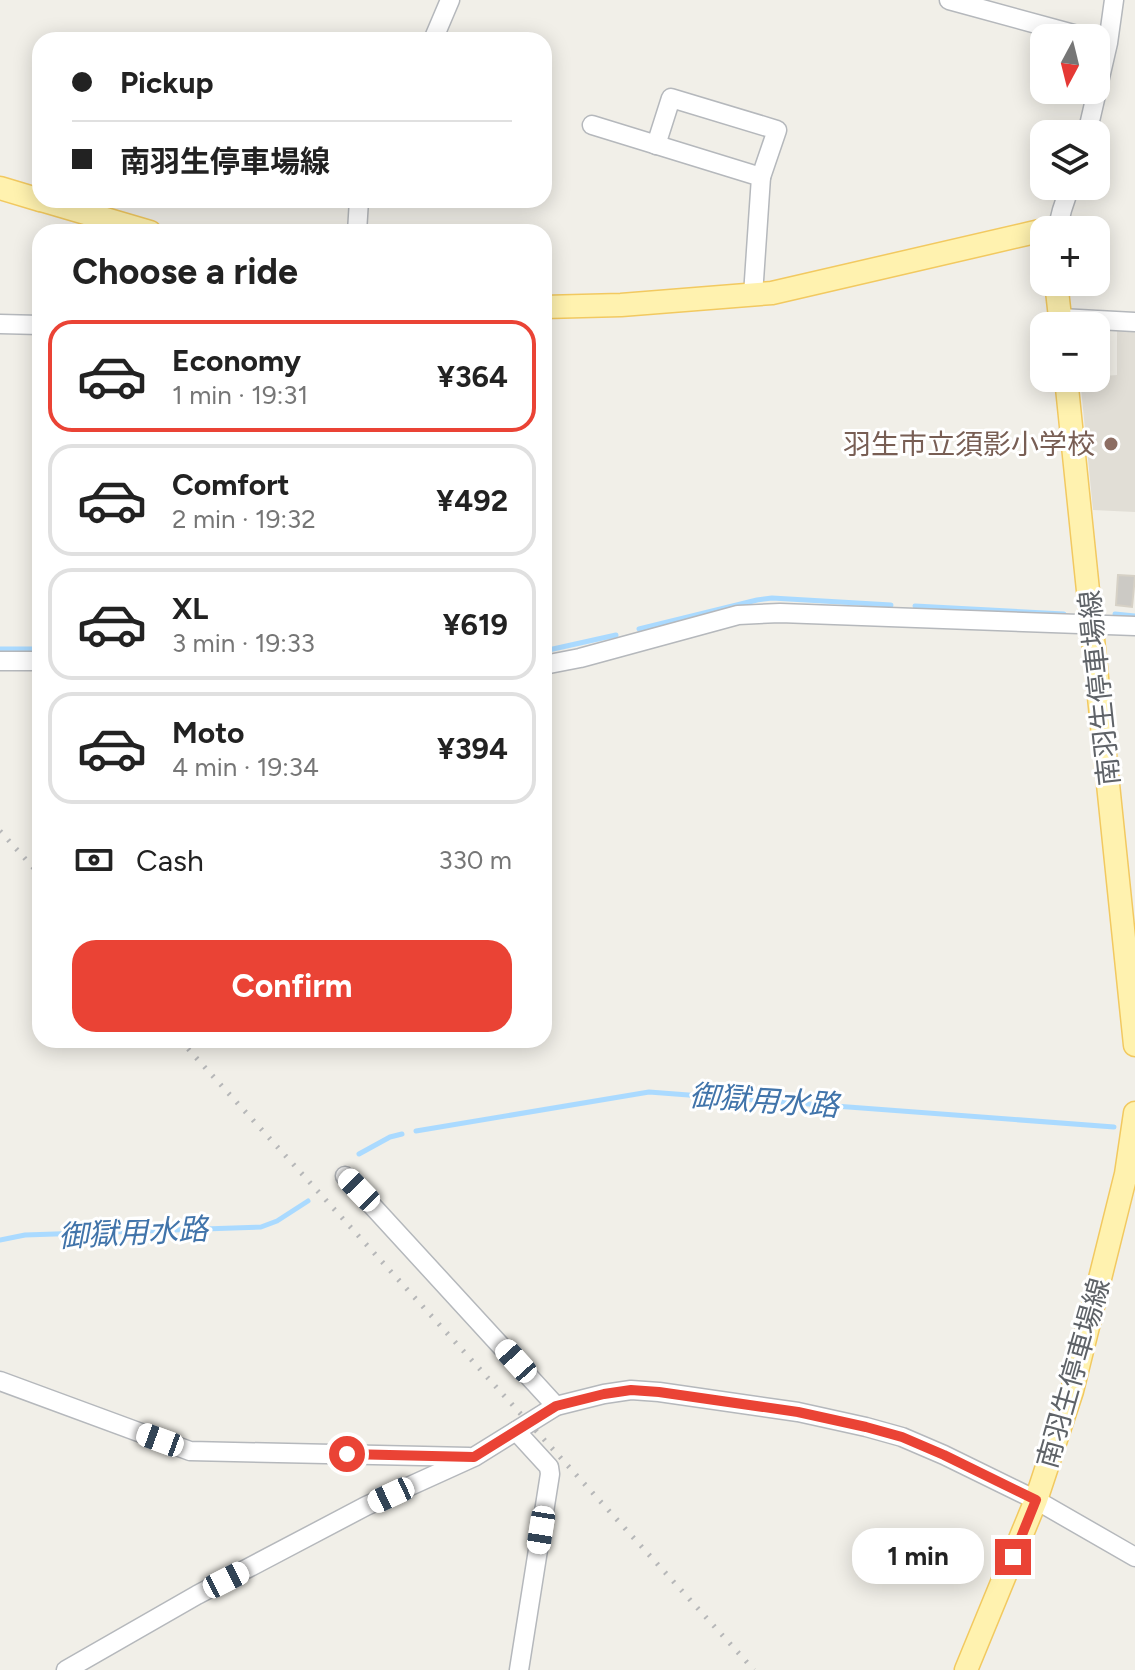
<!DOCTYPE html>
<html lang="en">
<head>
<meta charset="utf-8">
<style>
  :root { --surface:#fff; --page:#f2f2f2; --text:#222; --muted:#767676; --line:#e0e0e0; --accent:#ea4335 }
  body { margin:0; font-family:Figtree,"Noto Sans JP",sans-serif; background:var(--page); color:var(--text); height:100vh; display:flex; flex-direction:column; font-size:30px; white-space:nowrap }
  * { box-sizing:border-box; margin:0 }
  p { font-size:26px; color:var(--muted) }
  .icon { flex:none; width:44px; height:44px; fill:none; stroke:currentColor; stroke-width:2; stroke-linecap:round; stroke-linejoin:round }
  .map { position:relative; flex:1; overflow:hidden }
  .drawer { position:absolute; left:32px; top:224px; width:520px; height:824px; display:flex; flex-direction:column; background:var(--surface); border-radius:24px; box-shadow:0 4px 20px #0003 }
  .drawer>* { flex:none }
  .top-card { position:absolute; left:32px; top:32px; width:520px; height:176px; border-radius:24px; box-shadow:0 4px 20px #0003; display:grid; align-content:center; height:176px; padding:0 40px; background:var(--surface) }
  .needle { width:52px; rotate:187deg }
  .controls { position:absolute; left:1030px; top:24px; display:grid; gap:16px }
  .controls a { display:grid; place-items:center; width:80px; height:80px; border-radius:16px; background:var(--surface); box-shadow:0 4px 20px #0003; font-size:40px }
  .end { position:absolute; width:36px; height:36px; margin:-18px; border:10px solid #ea4335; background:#fff; box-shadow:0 0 0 4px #fff }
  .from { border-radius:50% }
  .bubble { position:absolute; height:56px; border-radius:24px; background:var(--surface); box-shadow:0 4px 20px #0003; font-size:26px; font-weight:700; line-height:56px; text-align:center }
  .car { position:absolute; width:24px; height:48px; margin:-24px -12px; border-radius:10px; box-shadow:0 0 6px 2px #0007; background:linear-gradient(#fff 24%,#345 0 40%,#fff 0 76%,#345 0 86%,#fff 0) }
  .top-card b { display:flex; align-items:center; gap:28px; height:76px; font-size:30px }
  .top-card b+b { border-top:2px solid var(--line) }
  .top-card i { width:20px; height:20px; background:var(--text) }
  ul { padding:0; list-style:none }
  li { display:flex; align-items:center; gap:24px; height:112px; margin:0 16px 12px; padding:0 24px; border:4px solid var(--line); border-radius:24px }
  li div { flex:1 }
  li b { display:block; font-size:30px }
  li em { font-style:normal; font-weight:700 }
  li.current { border-color:var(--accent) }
  li>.icon { width:72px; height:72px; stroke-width:1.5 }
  h2 { padding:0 40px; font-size:36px; line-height:96px }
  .pay { display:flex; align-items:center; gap:20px; height:88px; padding:0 40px; font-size:30px }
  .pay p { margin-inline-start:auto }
  .button { display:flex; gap:16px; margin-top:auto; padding:16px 40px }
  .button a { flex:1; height:92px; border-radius:24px; background:var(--accent); color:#fff; font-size:32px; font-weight:700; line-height:92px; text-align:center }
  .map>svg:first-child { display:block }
  .education { fill:#e1ded6 }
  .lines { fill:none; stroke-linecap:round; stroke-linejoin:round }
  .stream { stroke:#aadaff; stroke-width:5 }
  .building { fill:#cccac5; stroke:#d6d1c6; stroke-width:2 }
  .minor-casing { stroke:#b5b8bc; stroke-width:21 }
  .major-casing { stroke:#f2c960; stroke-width:25 }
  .minor { stroke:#fff; stroke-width:18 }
  .major { stroke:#fff2af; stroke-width:22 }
  .rail { stroke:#b6b7b8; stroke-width:5; stroke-dasharray:2 10; stroke-linecap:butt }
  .route { stroke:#ea4335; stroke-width:10 }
  .education-dot { fill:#8d6e63; stroke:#fff; stroke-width:3 }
  .labels { text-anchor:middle; stroke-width:6; stroke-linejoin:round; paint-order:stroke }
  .education-label { font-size:28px; fill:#785e54; stroke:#fff; text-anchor:end }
  .street-label { font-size:28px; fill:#5f6368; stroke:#fff }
  .water-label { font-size:30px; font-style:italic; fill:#4174aa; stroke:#fff }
</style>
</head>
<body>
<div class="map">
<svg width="1135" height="1670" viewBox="0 0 1135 1670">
  <rect width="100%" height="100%" fill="#f1efe8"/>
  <path class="education" d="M 1117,328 L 1135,329 L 1135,512 L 1093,510 L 1080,378 L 1117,375 Z"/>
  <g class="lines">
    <g class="stream">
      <path d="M 915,606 L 1064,614"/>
      <path d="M 1115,614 L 1135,616"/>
      <path d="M 639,629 L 757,600 L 772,598 L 891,605"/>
      <path d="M 0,649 L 40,649"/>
      <path d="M 544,651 L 616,635"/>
      <path d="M 416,1131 L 649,1092 L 1114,1127"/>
      <path d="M 359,1154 L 390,1137 L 402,1134"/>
      <path d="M 0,1240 L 25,1235 L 261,1227 L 277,1221 L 308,1201"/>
    </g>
  </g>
  <path class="building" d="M 1118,575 L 1135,576 L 1132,607 L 1116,605 Z"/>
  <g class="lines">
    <g class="minor-casing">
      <g id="minor">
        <path d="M 949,0 L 1088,38"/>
        <path d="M 433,40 L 450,0"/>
        <path d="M 592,125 L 761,177 L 753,295"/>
        <path d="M 1087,134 L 1108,43 L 1114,0"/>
        <path d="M 656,145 L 671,98 L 777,130 L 761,177"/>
        <path d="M 1057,230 L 1062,210 L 1070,186"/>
        <path d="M 357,232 L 359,200"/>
        <path d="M 1060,318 L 1135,322"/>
        <path d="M 0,324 L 40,325"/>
        <path d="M 0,661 L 40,661"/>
        <path d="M 544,665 L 580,658 L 738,615 L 780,613 L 1135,626"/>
        <path d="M 345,1176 L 556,1406"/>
        <path d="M 0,1381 L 190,1451 L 469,1457"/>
        <path d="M 516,1431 L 549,1467 L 550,1474 L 519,1670"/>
        <path d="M 66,1670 L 197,1595 L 366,1506 L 474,1457 L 556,1406 L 604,1394 L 631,1390 L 659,1392 L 798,1412 L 866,1427 L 902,1437 L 944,1455 L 1036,1500 L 1135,1557"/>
      </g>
    </g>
    <g class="major-casing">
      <g id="major">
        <path d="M 0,188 L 40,200"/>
        <path d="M 41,200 L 150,232"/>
        <path d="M 1056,282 L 1061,326"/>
        <path d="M 544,307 L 621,305 L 772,293 L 1044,230"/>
        <path d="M 1066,378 L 1135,1045"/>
        <path d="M 966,1670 L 1036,1500 L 1072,1391 L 1126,1174 L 1135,1113"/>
      </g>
    </g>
    <use href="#minor" class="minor"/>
    <use href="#major" class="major"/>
    <g class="rail">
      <path d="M 0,831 L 40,875"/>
      <path d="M 180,1040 L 754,1670"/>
    </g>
  </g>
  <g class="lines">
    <path class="route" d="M 347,1454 L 474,1457 L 556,1406 L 604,1394 L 631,1390 L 659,1392 L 798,1412 L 866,1427 L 902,1437 L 944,1455 L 1036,1500 L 1013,1557"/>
  </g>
  <circle class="education-dot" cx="1111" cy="444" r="8"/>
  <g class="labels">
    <g class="education-label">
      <text x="1095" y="454">羽生市立須影小学校</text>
    </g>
    <g class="street-label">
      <text transform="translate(1099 688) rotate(-96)" y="10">南羽生停車場線</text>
      <text transform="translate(1073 1373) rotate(-74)" y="10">南羽生停車場線</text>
    </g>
    <g class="water-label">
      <text transform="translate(764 1101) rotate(4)" y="10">御獄用水路</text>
      <text transform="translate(133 1233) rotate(-3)" y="10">御獄用水路</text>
    </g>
  </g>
</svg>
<div class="controls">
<a><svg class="needle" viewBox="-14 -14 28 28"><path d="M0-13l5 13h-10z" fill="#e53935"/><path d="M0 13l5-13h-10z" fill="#767676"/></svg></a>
<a><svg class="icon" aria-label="layers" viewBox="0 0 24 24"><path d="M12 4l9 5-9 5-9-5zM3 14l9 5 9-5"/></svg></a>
<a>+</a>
<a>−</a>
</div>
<i class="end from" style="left:347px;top:1454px"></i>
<i class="end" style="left:1013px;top:1557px"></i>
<div class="bubble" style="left:852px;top:1528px;width:132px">1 min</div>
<i class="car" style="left:359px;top:1190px;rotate:316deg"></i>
<i class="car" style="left:516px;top:1361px;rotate:318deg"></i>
<i class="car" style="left:160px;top:1440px;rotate:290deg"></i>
<i class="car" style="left:391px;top:1495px;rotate:245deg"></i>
<i class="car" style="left:541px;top:1530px;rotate:189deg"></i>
<i class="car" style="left:226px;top:1580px;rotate:63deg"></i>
<div class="top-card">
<b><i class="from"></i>Pickup</b>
<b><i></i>南羽生停車場線</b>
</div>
<section class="drawer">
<h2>Choose a ride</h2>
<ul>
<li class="current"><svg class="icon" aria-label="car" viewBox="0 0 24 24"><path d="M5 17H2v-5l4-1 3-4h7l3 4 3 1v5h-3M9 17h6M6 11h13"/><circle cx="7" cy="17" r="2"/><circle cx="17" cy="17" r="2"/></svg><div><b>Economy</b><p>1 min · 19:31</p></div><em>¥364</em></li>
<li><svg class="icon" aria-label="car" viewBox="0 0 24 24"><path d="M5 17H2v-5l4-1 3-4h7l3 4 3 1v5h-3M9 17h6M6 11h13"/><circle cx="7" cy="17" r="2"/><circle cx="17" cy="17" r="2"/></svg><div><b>Comfort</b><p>2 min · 19:32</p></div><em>¥492</em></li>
<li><svg class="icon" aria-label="car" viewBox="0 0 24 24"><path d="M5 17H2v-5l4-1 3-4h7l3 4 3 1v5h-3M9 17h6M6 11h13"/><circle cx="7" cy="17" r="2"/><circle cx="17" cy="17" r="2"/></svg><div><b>XL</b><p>3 min · 19:33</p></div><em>¥619</em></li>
<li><svg class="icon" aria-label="car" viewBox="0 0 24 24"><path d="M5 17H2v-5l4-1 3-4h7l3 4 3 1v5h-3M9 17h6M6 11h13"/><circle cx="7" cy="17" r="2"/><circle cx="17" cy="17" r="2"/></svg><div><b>Moto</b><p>4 min · 19:34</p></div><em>¥394</em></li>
</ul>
<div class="pay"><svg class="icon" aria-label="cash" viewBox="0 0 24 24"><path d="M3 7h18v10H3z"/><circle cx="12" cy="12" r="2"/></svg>Cash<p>330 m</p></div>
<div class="button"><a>Confirm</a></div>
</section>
</div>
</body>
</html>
